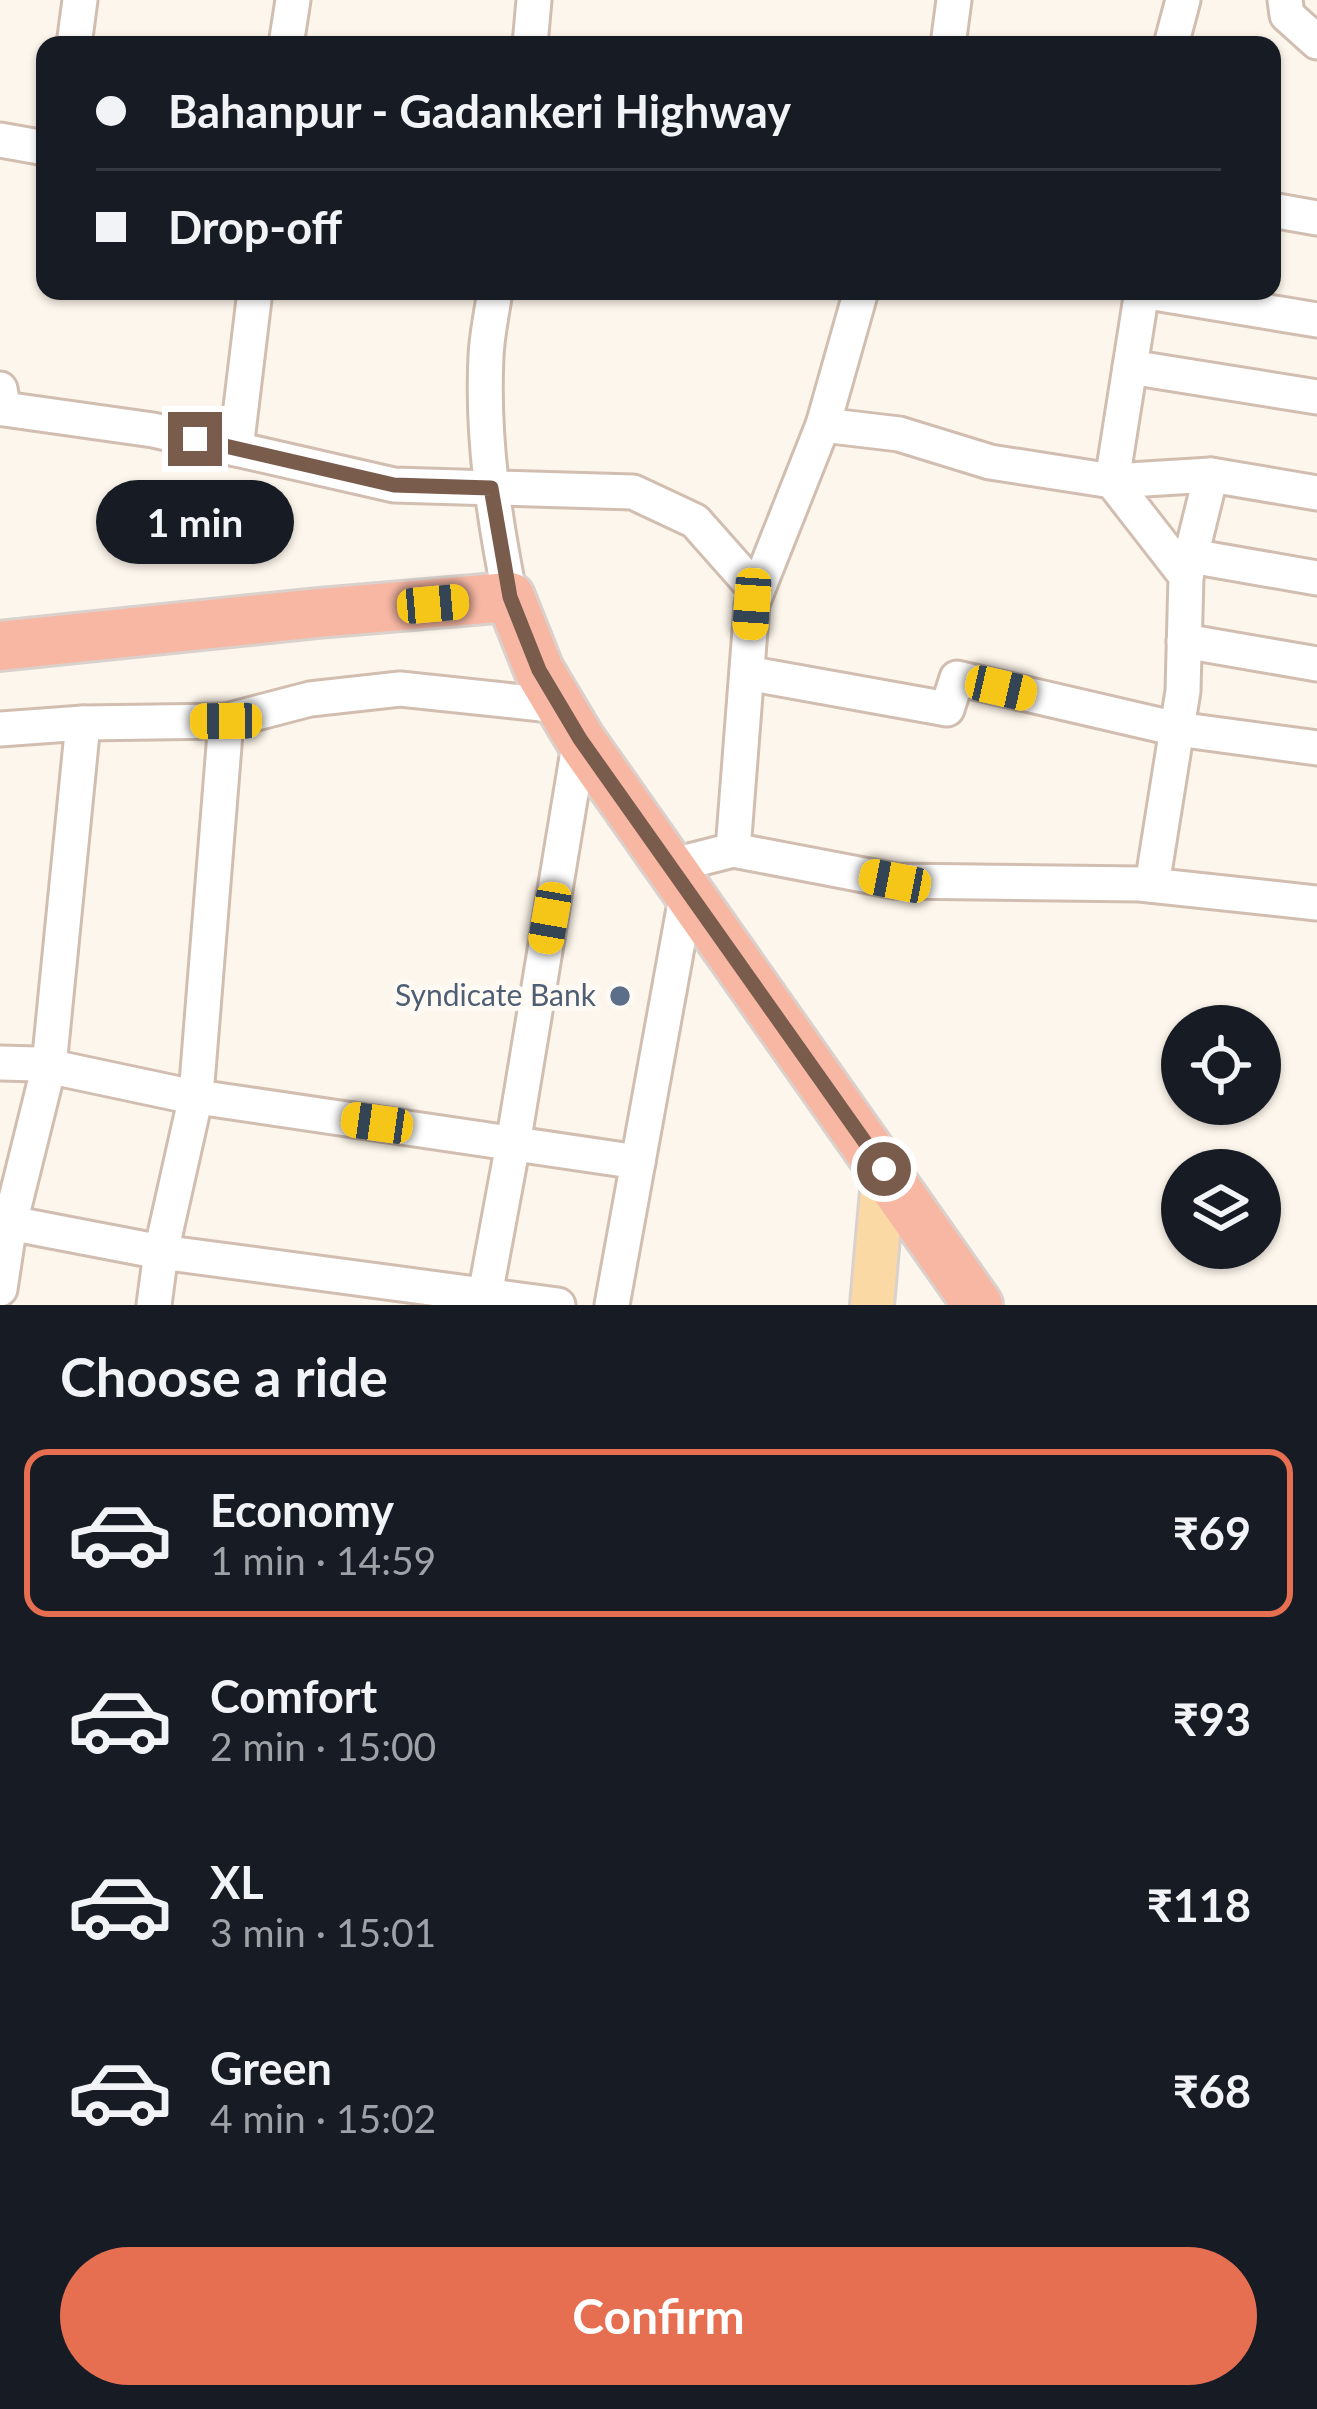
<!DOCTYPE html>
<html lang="en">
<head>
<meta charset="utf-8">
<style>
  :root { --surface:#171b24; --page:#242831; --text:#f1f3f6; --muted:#9ea1a6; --line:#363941; --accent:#e76f51 }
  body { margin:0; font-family:Lato,sans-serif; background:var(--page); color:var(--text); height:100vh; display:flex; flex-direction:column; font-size:45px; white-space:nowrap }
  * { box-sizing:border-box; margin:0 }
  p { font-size:39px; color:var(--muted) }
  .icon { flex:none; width:66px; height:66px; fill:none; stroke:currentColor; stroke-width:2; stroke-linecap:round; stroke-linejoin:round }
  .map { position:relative; height:1305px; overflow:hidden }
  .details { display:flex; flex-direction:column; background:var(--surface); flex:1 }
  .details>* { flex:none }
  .top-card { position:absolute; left:36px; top:36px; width:1245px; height:264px; border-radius:24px; box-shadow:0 3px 9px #0004; display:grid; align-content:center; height:264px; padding:0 60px; background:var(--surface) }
  .fabs { position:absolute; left:1161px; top:1005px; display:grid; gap:24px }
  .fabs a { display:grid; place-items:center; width:120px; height:120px; border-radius:50%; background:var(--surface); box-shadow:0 3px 9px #0004; font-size:60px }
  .end { position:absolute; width:54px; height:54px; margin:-27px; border:15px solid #7a5c4d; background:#fff; box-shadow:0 0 0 6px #fff }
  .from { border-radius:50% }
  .bubble { position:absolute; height:84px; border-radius:42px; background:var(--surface); box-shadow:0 3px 9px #0004; font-size:39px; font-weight:700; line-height:84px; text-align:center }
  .car { position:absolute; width:36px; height:72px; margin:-36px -18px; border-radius:15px; box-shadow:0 0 9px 3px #0007; background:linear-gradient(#f5c518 24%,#345 0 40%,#f5c518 0 76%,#345 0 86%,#f5c518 0) }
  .top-card b { display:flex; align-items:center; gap:42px; height:114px; font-size:45px }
  .top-card b+b { border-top:3px solid var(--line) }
  .top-card i { width:30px; height:30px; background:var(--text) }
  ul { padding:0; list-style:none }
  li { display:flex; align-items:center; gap:36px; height:168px; margin:0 24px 18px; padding:0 36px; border:6px solid transparent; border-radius:24px }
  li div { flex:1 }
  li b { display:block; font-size:45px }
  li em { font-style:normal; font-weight:700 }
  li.active { border-color:var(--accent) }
  li>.icon { width:108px; height:108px; stroke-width:1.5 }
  h2 { padding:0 60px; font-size:54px; line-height:144px }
  .primary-button { display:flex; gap:24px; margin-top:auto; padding:24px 60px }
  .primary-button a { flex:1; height:138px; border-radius:72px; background:var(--accent); color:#fff; font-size:48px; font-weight:700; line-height:138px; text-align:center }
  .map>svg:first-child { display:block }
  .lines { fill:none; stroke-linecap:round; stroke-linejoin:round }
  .minor-casing { stroke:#d1beb0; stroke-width:39 }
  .major-casing { stroke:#dad1cd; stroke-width:48 }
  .highway-casing { stroke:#dad1cd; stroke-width:54 }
  .minor { stroke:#fff; stroke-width:33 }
  .major { stroke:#fbd9a5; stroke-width:42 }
  .highway { stroke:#f7b7a3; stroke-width:48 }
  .route { stroke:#7a5c4d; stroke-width:15 }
  .service-dot { fill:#5c6f8a; stroke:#fffaf3; stroke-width:4.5 }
  .labels { text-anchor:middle; stroke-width:10; stroke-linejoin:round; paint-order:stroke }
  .service-label { font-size:30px; fill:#4e5e75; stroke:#fffaf3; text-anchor:end }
</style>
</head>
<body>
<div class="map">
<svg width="1317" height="1305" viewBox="0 0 1317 1305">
  <rect width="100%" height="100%" fill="#fdf6ec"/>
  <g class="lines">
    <g class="minor-casing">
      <g id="minor">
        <path d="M 1285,0 L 1287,15 L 1317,42"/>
        <path d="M 74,45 L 80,0"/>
        <path d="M 286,45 L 293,0"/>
        <path d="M 530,45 L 534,0"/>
        <path d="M 948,45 L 954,0"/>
        <path d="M 1171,45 L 1183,0"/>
        <path d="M 0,140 L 45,148"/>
        <path d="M 1272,210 L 1317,218"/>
        <path d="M 495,291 C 492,312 487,334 486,356 C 482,438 494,517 510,597"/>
        <path d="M 1142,291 L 1317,320"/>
        <path d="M 1130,367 L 1317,397"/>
        <path d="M 0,389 L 4,409 L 153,430 L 394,485 L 633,492 L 695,521 L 757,591"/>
        <path d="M 823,425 L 899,434 L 990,462 L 1112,481 L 1142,291"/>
        <path d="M 236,449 L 255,291"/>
        <path d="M 1191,556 L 1317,578"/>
        <path d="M 1186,576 L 1211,475"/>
        <path d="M 1184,641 L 1317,664"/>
        <path d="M 747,673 L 947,709 L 957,678 L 1177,729 L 1317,748"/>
        <path d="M 0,729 L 83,723 L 226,721"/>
        <path d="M 733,850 L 752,604 L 823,425 L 861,291"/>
        <path d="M 670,866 L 733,850 L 895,881 L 1140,884 L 1317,903"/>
        <path d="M 1152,885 L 1183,691 L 1186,576 L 1112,481 L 1211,475 L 1317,493"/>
        <path d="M 0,1063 L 38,1064 L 184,1095 L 638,1162"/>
        <path d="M 0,1222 L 10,1223 L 49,1066 L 83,723"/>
        <path d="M 0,1289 L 10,1223 L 161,1252 L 558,1305"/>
        <path d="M 485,1295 L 513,1144 L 580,739"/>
        <path d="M 154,1305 L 161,1252 L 196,1096 L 226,721 L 310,699 L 400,689 L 560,706"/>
        <path d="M 612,1305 L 687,892"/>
      </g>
    </g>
    <g class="major-casing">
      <path id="major" d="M 872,1305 L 884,1169"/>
    </g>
    <g class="highway-casing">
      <path id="highway" d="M 0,646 L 318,613 L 510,597 L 539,670 L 580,739 L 978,1305"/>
    </g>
    <use href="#minor" class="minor"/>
    <use href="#major" class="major"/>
    <use href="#highway" class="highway"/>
  </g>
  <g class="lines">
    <path class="route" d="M 195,439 L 394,485 L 491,488 L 510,597 L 539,670 L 580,739 L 884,1169"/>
  </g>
  <circle class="service-dot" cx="620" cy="996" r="12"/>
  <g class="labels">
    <g class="service-label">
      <text x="596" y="1006">Syndicate Bank</text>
    </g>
  </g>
</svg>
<div class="fabs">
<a><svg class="icon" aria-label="locate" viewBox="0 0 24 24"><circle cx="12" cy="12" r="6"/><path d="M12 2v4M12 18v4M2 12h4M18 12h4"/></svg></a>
<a><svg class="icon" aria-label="layers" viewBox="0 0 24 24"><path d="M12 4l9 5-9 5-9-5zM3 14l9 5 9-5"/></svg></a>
</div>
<i class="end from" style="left:884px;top:1169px"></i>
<i class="end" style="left:195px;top:439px"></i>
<div class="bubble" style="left:96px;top:480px;width:198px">1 min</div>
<i class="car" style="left:433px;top:604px;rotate:85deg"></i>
<i class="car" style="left:752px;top:604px;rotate:184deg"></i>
<i class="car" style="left:1001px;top:688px;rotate:103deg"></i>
<i class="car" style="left:226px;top:721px;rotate:269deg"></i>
<i class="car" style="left:895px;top:881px;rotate:281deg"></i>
<i class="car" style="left:550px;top:918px;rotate:190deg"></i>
<i class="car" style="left:377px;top:1123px;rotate:278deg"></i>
<div class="top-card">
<b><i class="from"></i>Bahanpur - Gadankeri Highway</b>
<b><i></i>Drop-off</b>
</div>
</div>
<section class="details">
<h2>Choose a ride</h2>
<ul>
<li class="active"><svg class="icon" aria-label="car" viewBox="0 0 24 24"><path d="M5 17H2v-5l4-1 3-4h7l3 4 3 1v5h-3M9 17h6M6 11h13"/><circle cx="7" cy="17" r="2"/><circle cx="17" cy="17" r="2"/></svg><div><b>Economy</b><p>1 min · 14:59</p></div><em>₹69</em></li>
<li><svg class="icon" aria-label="car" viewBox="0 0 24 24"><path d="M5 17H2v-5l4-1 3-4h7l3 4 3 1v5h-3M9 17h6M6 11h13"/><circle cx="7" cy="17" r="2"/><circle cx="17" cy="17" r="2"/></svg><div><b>Comfort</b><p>2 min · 15:00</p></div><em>₹93</em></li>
<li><svg class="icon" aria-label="car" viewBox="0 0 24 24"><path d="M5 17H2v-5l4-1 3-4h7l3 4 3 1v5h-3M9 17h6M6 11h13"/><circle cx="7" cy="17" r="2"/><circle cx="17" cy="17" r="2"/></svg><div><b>XL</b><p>3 min · 15:01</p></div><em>₹118</em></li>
<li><svg class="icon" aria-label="car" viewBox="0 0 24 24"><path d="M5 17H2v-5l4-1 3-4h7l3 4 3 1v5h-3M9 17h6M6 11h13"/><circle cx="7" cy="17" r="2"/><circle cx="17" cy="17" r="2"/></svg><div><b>Green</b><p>4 min · 15:02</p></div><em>₹68</em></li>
</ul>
<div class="primary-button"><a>Confirm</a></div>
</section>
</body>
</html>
